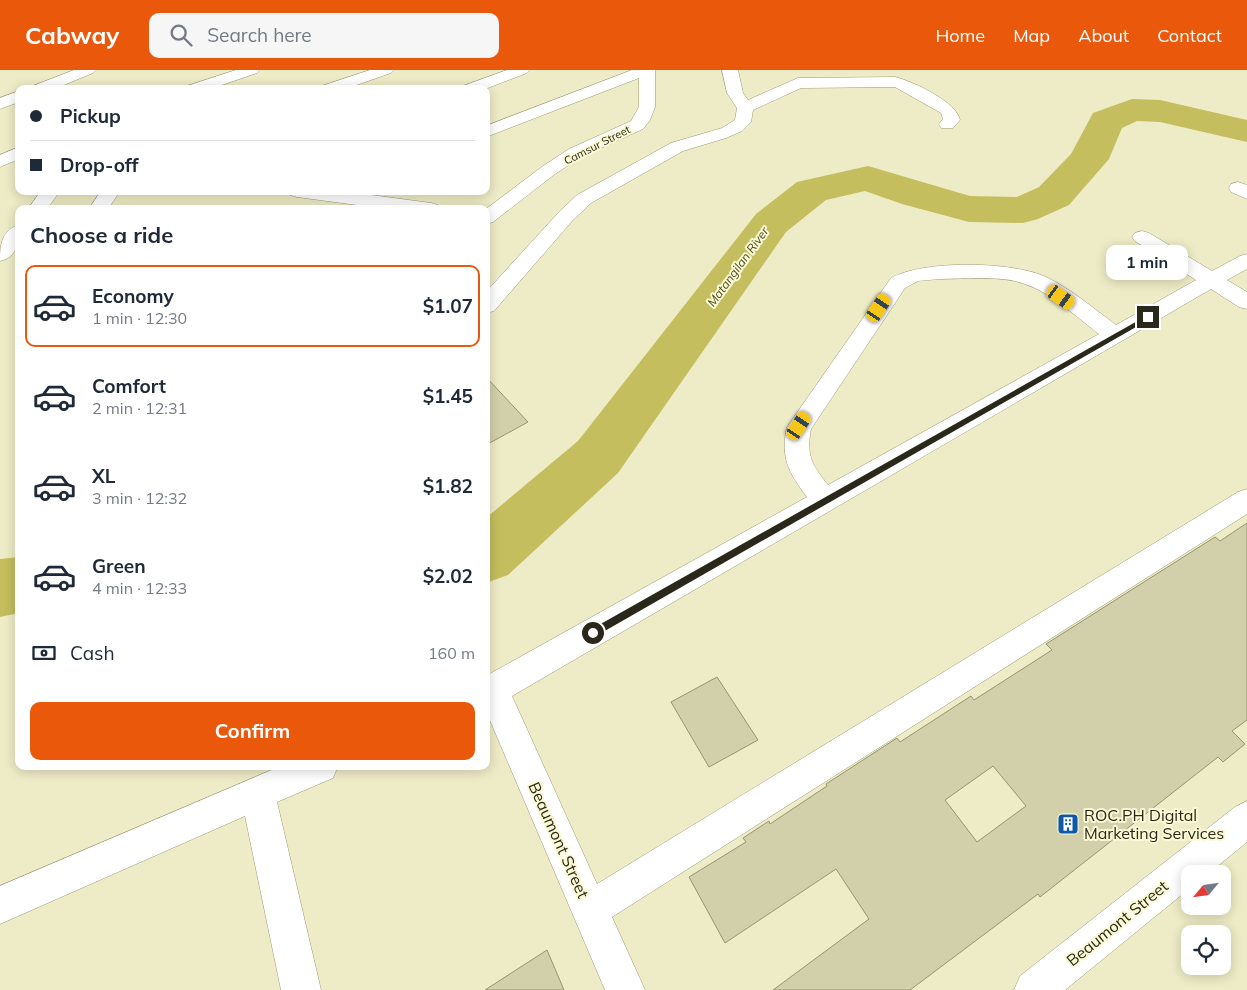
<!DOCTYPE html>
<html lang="en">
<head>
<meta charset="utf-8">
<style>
  :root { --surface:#fff; --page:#f6f6f7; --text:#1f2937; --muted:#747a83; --line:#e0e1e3; --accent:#ea580c }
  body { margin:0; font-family:Mulish,sans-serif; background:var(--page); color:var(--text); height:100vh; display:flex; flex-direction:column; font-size:19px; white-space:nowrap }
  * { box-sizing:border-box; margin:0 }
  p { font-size:16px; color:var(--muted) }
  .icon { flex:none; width:28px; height:28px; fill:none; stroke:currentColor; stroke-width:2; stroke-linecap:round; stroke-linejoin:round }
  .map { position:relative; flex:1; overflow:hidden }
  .details { position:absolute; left:15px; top:135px; width:475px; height:565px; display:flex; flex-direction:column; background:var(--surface); border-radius:10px; box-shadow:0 2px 12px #0003 }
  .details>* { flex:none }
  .hud { position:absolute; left:15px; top:15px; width:475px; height:110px; border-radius:10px; box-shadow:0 2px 12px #0003; display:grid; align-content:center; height:110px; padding:0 15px; background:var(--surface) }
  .needle { width:32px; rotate:241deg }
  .controls { position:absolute; left:1181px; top:795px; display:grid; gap:10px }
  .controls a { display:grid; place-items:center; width:50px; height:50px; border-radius:10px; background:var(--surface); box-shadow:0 2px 12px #0003; font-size:25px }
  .end { position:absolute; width:22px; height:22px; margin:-11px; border:6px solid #29281a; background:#fff; box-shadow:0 0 0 2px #fff }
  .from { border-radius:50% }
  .bubble { position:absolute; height:35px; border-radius:10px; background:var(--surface); box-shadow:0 2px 12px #0003; font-size:16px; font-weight:700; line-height:35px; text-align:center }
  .car { position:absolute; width:15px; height:30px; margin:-15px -8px; border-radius:6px; box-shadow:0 0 4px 1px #0007; background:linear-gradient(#f5c518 24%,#345 0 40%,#f5c518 0 76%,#345 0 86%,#f5c518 0) }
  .hud b { display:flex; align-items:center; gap:18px; height:48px; font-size:19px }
  .hud b+b { border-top:1px solid var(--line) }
  .hud i { width:12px; height:12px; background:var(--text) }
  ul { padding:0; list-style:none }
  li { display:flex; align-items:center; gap:15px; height:82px; margin:0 10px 8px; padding:0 5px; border:2px solid transparent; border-radius:10px }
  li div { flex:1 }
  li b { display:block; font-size:19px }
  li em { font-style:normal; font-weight:700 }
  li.active { border-color:var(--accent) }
  li>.icon { width:45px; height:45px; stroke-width:1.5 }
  h2 { padding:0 15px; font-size:22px; line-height:60px }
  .pay { display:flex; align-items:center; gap:12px; height:55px; padding:0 15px; font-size:19px }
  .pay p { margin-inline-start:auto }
  .cta { display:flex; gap:10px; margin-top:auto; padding:10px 15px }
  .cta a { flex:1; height:58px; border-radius:10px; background:var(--accent); color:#fff; font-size:20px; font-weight:700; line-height:58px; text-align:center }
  header { display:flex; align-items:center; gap:30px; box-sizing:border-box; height:70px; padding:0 25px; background:var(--accent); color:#fff }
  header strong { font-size:24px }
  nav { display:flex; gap:28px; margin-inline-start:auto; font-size:18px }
  .search { width:350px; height:45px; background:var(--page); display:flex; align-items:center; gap:12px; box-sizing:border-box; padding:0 18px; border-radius:10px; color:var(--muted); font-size:19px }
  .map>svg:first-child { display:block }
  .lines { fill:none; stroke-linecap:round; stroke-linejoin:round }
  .river { fill:#c4be5e; fill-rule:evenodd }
  .building { fill:#d2d0ab; stroke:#969471; fill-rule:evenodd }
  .street-casing { stroke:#9c9a77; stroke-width:1 }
  .street { fill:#fff; fill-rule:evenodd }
  .route { fill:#29281a }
  .labels { text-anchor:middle; stroke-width:4; stroke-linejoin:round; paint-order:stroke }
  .far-street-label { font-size:11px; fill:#29281a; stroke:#fbf9d3 }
  .far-water-label { font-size:12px; font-style:italic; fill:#4c4921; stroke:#fbf9d3 }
  .near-poi-label { font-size:16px; fill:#29281a; stroke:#fbf9d3; text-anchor:start }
  .near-street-label { font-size:16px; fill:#29281a; stroke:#fbf9d3 }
</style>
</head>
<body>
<header>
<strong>Cabway</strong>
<div class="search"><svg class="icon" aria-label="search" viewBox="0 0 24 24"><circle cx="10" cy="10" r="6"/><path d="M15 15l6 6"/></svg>Search here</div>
<nav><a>Home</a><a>Map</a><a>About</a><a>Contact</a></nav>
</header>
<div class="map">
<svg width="1247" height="920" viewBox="0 0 1247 920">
  <rect width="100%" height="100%" fill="#eeecc6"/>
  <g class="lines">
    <g class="river">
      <path d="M 1132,29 L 1160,30 L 1247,50 L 1247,72 L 1160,52 L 1137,51 L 1122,58 L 1109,89 L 1069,135 L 1038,149 L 1023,153 L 969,152 L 902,134 L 865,121 L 826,130 L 786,162 L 618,403 L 508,505 L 486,513 L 486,448 L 578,371 L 756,144 L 797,112 L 868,96 L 970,126 L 1017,127 L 1039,117 L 1071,84 L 1093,43 Z"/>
      <path d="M 19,487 L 19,543 L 0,547 L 0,489 Z"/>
    </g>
  </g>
  <g class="building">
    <path d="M 486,307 L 528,352 L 486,375 Z"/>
    <path d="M 1247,453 L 1247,650 L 1232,661 L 1245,674 L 1223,692 L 1218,687 L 1040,827 L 1038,824 L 910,920 L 773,920 L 869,849 L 836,799 L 725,873 L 689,807 L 746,772 L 743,768 L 769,751 L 770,754 L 827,716 L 826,714 L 897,668 L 900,672 L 971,626 L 974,630 L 1052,580 L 1046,574 L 1215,467 L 1220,471 ZM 993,696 L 1026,736 L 977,772 L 945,730 Z"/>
    <path d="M 717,607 L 758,670 L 709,697 L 671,632 Z"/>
    <path d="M 547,880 L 564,920 L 485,920 Z"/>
  </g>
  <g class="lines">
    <g class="street-casing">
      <g id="street">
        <path d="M 74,0 L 96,0 L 93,3 L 54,19 L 31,19 L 33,16 Z"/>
        <path d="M 236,0 L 260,0 L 257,3 L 210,19 L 185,19 L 187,16 Z"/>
        <path d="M 370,0 L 394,0 L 391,3 L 345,19 L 320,19 L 322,16 Z"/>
        <path d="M 507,0 L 530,0 L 527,3 L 485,19 L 461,19 L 463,16 Z"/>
        <path d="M 632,0 L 655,0 L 655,37 L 650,50 L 643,59 L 581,87 L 555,104 L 493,152 L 486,154 L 486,139 L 543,96 L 569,79 L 631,51 L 639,37 L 639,8 L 486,67 L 486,56 Z"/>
        <path d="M 722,0 L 738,0 L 743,23 L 748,30 L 798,8 L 895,7 C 912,11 957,32 960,50 L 953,58 L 941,58 L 939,54 L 943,49 L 941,43 L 895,17 L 801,18 L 753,40 L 751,52 L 742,61 L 726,68 L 683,81 L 591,133 L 573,150 L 494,241 L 486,243 L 486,222 L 559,142 L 577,125 L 671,73 L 722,58 L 735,50 L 737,38 L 727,23 Z"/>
        <path d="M 19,21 L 19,32 L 0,39 L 0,28 Z"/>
        <path d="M 19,77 L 19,89 L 0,97 L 0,85 Z"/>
        <path d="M 1238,112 L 1247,115 L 1247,129 L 1231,122 L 1229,118 L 1231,114 Z"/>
        <path d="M 41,121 L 60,121 L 47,139 L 28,139 Z"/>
        <path d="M 101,121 L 120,121 L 108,139 L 89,139 Z"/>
        <path d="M 288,121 L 341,121 L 431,133 L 438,135 L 440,139 L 387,139 L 297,127 L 290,125 Z"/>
        <path d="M 19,155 C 19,171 18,187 0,191 C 0,176 1,160 19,155 Z"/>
        <path d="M 1142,161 L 1149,163 L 1212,201 L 1240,186 L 1247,184 L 1247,199 L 1227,210 L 1247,222 L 1247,239 L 1239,237 L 1211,219 L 512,626 L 597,814 L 1238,422 L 1247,419 L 1247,444 L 612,847 L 645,920 L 605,920 L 486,641 L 486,606 L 807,427 C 789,403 780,388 787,357 L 891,208 C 923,190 1012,191 1046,207 C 1071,219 1093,238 1116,255 L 1196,210 L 1135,171 L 1132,167 L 1135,163 ZM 940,209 C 964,209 1002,205 1025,214 C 1052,223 1076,247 1099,264 L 828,415 C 812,395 806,386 811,359 L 905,218 L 918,211 Z"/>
        <path d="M 281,696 L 338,696 L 333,708 L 277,732 L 321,920 L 281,920 L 245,746 L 0,854 L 0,816 Z"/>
        <path d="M 1247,731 L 1247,772 L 1208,804 L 1190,804 L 1190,818 L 1065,920 L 1014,920 L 1020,906 L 1235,737 Z"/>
      </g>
    </g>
    <use href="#street" class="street"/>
  </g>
  <path class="route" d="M 1148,245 L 1151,247 L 1150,249 L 596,566 L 590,566 L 590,560 Z"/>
  <defs>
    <g id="building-square" transform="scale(1.125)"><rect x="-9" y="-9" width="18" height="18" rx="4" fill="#0f58a7" stroke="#fbf9d3"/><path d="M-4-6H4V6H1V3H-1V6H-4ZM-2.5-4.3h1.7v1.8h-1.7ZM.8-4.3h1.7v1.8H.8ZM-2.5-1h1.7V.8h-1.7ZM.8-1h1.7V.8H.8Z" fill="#fff"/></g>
  </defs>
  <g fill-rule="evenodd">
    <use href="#building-square" x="1068" y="754"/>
  </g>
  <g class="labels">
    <g class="far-street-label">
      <text transform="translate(597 75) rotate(-27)" y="4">Camsur Street</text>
    </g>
    <g class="far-water-label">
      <text transform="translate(738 197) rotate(-54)" y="4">Matangilan River</text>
    </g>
    <g class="near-poi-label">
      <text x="1084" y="751">ROC.PH Digital<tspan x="1084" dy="18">Marketing Services</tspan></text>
    </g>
    <g class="near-street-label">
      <text transform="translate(559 770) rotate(66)" y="6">Beaumont Street</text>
      <text transform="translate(1117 853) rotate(-39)" y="6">Beaumont Street</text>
    </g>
  </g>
</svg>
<div class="controls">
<a><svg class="needle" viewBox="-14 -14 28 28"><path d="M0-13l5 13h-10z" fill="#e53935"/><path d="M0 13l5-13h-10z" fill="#747a83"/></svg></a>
<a><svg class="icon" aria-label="locate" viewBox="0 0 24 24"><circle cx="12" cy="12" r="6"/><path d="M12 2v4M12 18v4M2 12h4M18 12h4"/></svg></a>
</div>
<i class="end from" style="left:593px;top:563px"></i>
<i class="end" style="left:1148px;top:247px"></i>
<div class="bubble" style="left:1106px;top:175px;width:82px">1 min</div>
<i class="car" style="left:1061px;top:227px;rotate:125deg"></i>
<i class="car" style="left:879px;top:238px;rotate:34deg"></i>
<i class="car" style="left:799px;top:356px;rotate:34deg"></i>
<div class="hud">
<b><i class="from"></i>Pickup</b>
<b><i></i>Drop-off</b>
</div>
<section class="details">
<h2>Choose a ride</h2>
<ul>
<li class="active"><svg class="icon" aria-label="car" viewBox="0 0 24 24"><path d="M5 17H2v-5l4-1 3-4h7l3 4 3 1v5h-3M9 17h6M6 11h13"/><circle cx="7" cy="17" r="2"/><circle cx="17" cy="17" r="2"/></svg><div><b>Economy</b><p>1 min · 12:30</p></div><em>$1.07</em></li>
<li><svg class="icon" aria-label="car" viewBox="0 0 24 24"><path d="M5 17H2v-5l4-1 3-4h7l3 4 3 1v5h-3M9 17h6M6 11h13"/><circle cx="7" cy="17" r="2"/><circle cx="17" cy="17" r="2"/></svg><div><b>Comfort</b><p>2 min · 12:31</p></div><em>$1.45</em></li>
<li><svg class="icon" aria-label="car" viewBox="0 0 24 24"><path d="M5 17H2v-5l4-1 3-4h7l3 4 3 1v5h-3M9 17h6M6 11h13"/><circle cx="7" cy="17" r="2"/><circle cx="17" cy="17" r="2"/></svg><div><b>XL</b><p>3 min · 12:32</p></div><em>$1.82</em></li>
<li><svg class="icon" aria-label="car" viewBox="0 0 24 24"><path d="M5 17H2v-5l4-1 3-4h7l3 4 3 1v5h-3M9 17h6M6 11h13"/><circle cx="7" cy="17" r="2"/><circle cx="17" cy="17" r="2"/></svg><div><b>Green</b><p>4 min · 12:33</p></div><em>$2.02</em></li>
</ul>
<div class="pay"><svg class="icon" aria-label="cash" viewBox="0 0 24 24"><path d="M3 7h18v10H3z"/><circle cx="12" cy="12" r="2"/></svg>Cash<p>160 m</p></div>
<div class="cta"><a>Confirm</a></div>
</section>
</div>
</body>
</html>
